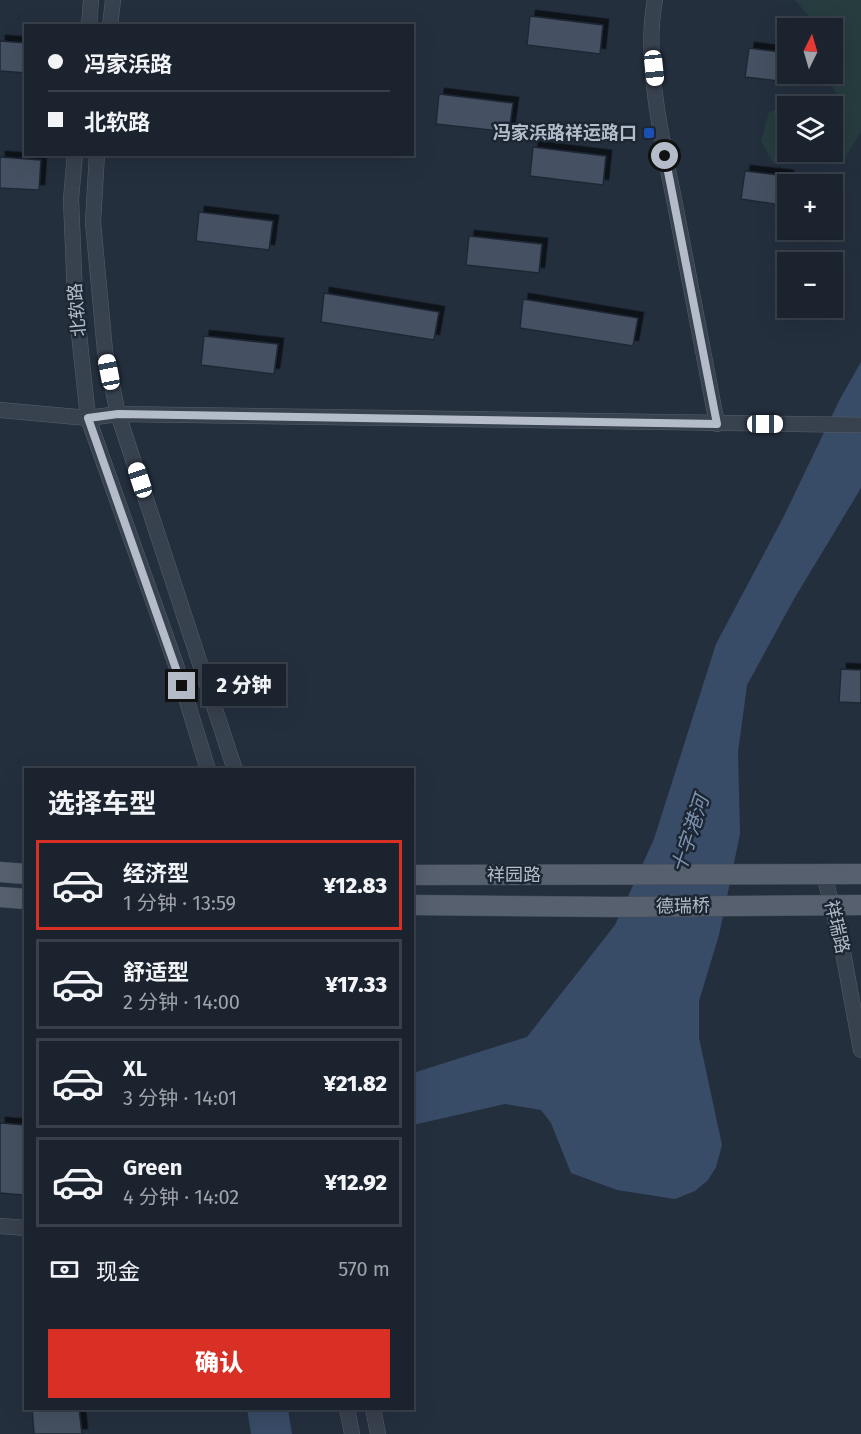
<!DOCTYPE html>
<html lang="zh">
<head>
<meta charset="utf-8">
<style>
  :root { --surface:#1b232e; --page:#242b36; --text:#f1f3f6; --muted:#a0a4aa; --line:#39404a; --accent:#d93025 }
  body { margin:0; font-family:"Fira Sans","Noto Sans SC",sans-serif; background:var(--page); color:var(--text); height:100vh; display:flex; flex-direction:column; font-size:22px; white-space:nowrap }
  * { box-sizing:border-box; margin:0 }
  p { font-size:20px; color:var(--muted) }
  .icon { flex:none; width:33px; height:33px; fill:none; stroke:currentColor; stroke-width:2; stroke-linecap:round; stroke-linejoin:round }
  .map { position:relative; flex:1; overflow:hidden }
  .side { position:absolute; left:24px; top:768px; width:390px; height:642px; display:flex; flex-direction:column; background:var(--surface); border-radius:0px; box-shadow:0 6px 24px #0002,0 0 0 2px var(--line) }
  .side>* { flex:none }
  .guide { position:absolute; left:24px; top:24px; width:390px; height:132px; border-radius:0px; box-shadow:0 6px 24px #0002,0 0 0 2px var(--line); display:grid; align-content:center; height:132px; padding:0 24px; background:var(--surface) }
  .needle { width:39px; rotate:5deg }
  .tools { position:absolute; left:777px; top:18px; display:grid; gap:12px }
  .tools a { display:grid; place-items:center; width:66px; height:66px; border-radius:0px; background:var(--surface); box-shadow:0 6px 24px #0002,0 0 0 2px var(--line); font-size:30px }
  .end { position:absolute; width:27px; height:27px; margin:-14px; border:8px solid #b4bcc9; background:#111; box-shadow:0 0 0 3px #111 }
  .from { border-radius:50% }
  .bubble { position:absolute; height:42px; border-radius:0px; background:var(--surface); box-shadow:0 6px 24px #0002,0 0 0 2px var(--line); font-size:20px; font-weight:800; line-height:42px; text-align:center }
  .car { position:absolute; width:18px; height:36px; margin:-18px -9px; border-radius:8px; box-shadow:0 0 4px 2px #0007; background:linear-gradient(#fff 24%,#345 0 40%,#fff 0 76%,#345 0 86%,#fff 0) }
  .guide b { display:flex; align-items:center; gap:21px; height:57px; font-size:22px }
  .guide b+b { border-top:2px solid var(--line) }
  .guide i { width:15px; height:15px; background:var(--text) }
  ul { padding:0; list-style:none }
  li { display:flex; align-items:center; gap:18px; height:90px; margin:0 12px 9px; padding:0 12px; border:3px solid var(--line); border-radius:0px }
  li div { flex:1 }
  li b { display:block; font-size:22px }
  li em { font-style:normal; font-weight:800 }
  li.selected { border-color:var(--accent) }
  li>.icon { width:54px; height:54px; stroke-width:1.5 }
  h2 { padding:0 24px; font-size:27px; line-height:72px }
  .pay { display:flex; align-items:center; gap:15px; height:66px; padding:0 24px; font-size:22px }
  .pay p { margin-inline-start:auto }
  .cta { display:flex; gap:12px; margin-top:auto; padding:12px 24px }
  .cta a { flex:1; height:69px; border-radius:0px; background:var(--accent); color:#fff; font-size:24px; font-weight:800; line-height:69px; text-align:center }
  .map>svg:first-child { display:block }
  .green { fill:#263c3f }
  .water { fill:#394c67 }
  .building { fill:#455162; stroke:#1f2835; stroke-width:1.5; filter:url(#shadow) }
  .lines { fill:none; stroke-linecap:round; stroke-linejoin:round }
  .minor-casing { stroke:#565f6c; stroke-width:16 }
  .major-casing { stroke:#414a57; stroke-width:21 }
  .minor { stroke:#38414e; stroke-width:15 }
  .major { stroke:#56606e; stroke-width:20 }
  .route { stroke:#b4bcc9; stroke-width:8 }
  .transit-dot { fill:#1a4fb4; stroke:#1d2633; stroke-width:2 }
  .labels { text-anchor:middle; stroke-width:5; stroke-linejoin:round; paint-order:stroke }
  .poi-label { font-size:18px; font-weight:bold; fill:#b4bcc9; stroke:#1d2633; text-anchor:end }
  .street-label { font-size:18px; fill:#b4bcc9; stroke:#1d2633 }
  .water-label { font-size:20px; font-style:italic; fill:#7c92b1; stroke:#1d2633 }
</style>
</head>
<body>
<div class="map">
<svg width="861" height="1434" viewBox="0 0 861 1434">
  <defs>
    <filter id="shadow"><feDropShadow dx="5.5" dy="-5.5" stdDeviation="0" flood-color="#0009"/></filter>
  </defs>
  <rect width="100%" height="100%" fill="#242f3e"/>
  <path class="green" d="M 861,0 L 861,132 L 841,164 L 773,163 L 761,141 L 769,112 L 787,107 L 788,152 L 832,152 L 832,106 L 791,106 L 836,94 L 827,74 L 832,74 L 832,28 L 819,28 L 795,0 Z"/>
  <g class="water">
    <path d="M 861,362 L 861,488 L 794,599 L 747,685 L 738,752 L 740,834 L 719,935 L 699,1001 L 699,1038 L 722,1145 L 716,1167 L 708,1180 L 695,1191 L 675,1199 L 617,1190 L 571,1173 L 551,1123 L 541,1110 L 505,1104 L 413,1125 L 413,1073 L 527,1037 L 615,925 L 654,839 L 716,644 L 784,516 L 840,399 Z"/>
    <path d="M 247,1409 L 288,1409 L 292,1434 L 251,1434 Z"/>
  </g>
  <g class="building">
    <path d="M 530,16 L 603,25 L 600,54 L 527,45 Z"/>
    <path d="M 0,41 L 26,43 L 26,73 L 0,71 Z"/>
    <path d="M 749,48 L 788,53 L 788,82 L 745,77 Z"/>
    <path d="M 439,94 L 513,103 L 509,132 L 436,124 Z"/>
    <path d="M 533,147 L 606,156 L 603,185 L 530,176 Z"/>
    <path d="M 0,157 L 41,160 L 39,190 L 0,188 Z"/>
    <path d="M 745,171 L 788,176 L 788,206 L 741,199 Z"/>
    <path d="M 199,212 L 273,221 L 269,250 L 196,241 Z"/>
    <path d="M 469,236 L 542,244 L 539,273 L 466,265 Z"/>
    <path d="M 324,293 L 439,312 L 434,340 L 321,322 Z"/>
    <path d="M 523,299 L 638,318 L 633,346 L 520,328 Z"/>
    <path d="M 204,336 L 278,344 L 274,374 L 201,365 Z"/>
    <path d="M 841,669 L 861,670 L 861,703 L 839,702 Z"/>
    <path d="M 0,1123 L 26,1125 L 23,1195 L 0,1193 Z"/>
    <path d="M 32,1408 L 79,1408 L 82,1434 L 34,1434 Z"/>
  </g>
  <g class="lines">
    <g class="minor-casing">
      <g id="minor">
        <path d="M 655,0 C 643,59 663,145 675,204 C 689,278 703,351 717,424"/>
        <path d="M 89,26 L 91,0"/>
        <path d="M 110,26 L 113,0"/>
        <path d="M 75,154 L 71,199 L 75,296 L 88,418 L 176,665 L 208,770"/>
        <path d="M 97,154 L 93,222 L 105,351 L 118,414 L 235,770"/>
        <path d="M 0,410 L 88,418 L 118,414 L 861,425"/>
        <path d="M 824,874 L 842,947 L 861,1050"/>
        <path d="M 0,1226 L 26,1228"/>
        <path d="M 347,1408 L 352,1434"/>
        <path d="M 373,1408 L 378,1434"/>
      </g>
    </g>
    <g class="major-casing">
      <g id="major">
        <path d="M 0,872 L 26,874"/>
        <path d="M 412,875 L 861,874"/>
        <path d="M 0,897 L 26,899"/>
        <path d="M 412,905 L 615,907 L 861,905"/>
      </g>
    </g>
    <use href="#minor" class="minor"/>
    <use href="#major" class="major"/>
  </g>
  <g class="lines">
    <path class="route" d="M 182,686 L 88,418 L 118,414 L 717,424 L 665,156"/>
  </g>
  <rect class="transit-dot" x="643" y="127" width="12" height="12" rx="3"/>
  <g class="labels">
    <g class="poi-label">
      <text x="637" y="139">冯家浜路祥运路口</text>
    </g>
    <g class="street-label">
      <text transform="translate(77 310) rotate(-95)" y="6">北软路</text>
      <text x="514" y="881">祥园路</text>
      <text transform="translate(683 906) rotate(-1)" y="6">德瑞桥</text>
      <text transform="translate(837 927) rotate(77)" y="6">祥瑞路</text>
    </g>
    <g class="water-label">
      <text transform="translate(690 834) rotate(-72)" y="7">十字港河</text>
    </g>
  </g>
</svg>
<div class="tools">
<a><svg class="needle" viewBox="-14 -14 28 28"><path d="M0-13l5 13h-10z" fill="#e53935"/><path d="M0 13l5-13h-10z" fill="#a0a4aa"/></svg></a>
<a><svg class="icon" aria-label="layers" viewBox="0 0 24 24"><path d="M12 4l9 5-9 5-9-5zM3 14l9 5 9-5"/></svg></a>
<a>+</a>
<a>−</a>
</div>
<i class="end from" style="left:665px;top:156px"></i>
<i class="end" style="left:182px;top:686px"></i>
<div class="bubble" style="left:202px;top:664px;width:84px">2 分钟</div>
<i class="car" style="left:654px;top:68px;rotate:174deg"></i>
<i class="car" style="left:109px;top:372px;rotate:349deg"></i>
<i class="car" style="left:765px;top:424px;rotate:90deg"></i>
<i class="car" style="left:140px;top:480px;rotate:342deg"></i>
<div class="guide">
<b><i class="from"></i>冯家浜路</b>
<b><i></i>北软路</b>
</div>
<section class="side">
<h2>选择车型</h2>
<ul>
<li class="selected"><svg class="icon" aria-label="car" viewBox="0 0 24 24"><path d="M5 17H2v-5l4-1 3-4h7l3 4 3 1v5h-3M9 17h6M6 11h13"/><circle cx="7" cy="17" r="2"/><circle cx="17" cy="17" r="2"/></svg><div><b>经济型</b><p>1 分钟 · 13:59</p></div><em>¥12.83</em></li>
<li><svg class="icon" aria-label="car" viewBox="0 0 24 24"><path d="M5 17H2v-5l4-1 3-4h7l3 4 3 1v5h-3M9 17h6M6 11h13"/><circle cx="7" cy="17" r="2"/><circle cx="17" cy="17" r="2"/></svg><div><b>舒适型</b><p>2 分钟 · 14:00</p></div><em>¥17.33</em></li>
<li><svg class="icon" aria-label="car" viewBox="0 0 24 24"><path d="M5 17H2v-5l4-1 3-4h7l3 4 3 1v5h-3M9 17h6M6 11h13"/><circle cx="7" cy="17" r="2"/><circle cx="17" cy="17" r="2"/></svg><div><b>XL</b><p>3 分钟 · 14:01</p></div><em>¥21.82</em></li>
<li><svg class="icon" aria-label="car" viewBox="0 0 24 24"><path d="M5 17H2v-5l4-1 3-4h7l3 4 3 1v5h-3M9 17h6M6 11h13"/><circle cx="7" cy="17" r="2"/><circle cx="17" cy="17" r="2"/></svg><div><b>Green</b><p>4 分钟 · 14:02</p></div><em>¥12.92</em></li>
</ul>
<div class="pay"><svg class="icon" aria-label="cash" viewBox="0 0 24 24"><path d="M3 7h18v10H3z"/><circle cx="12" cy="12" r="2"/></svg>现金<p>570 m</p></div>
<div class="cta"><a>确认</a></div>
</section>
</div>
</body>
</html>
